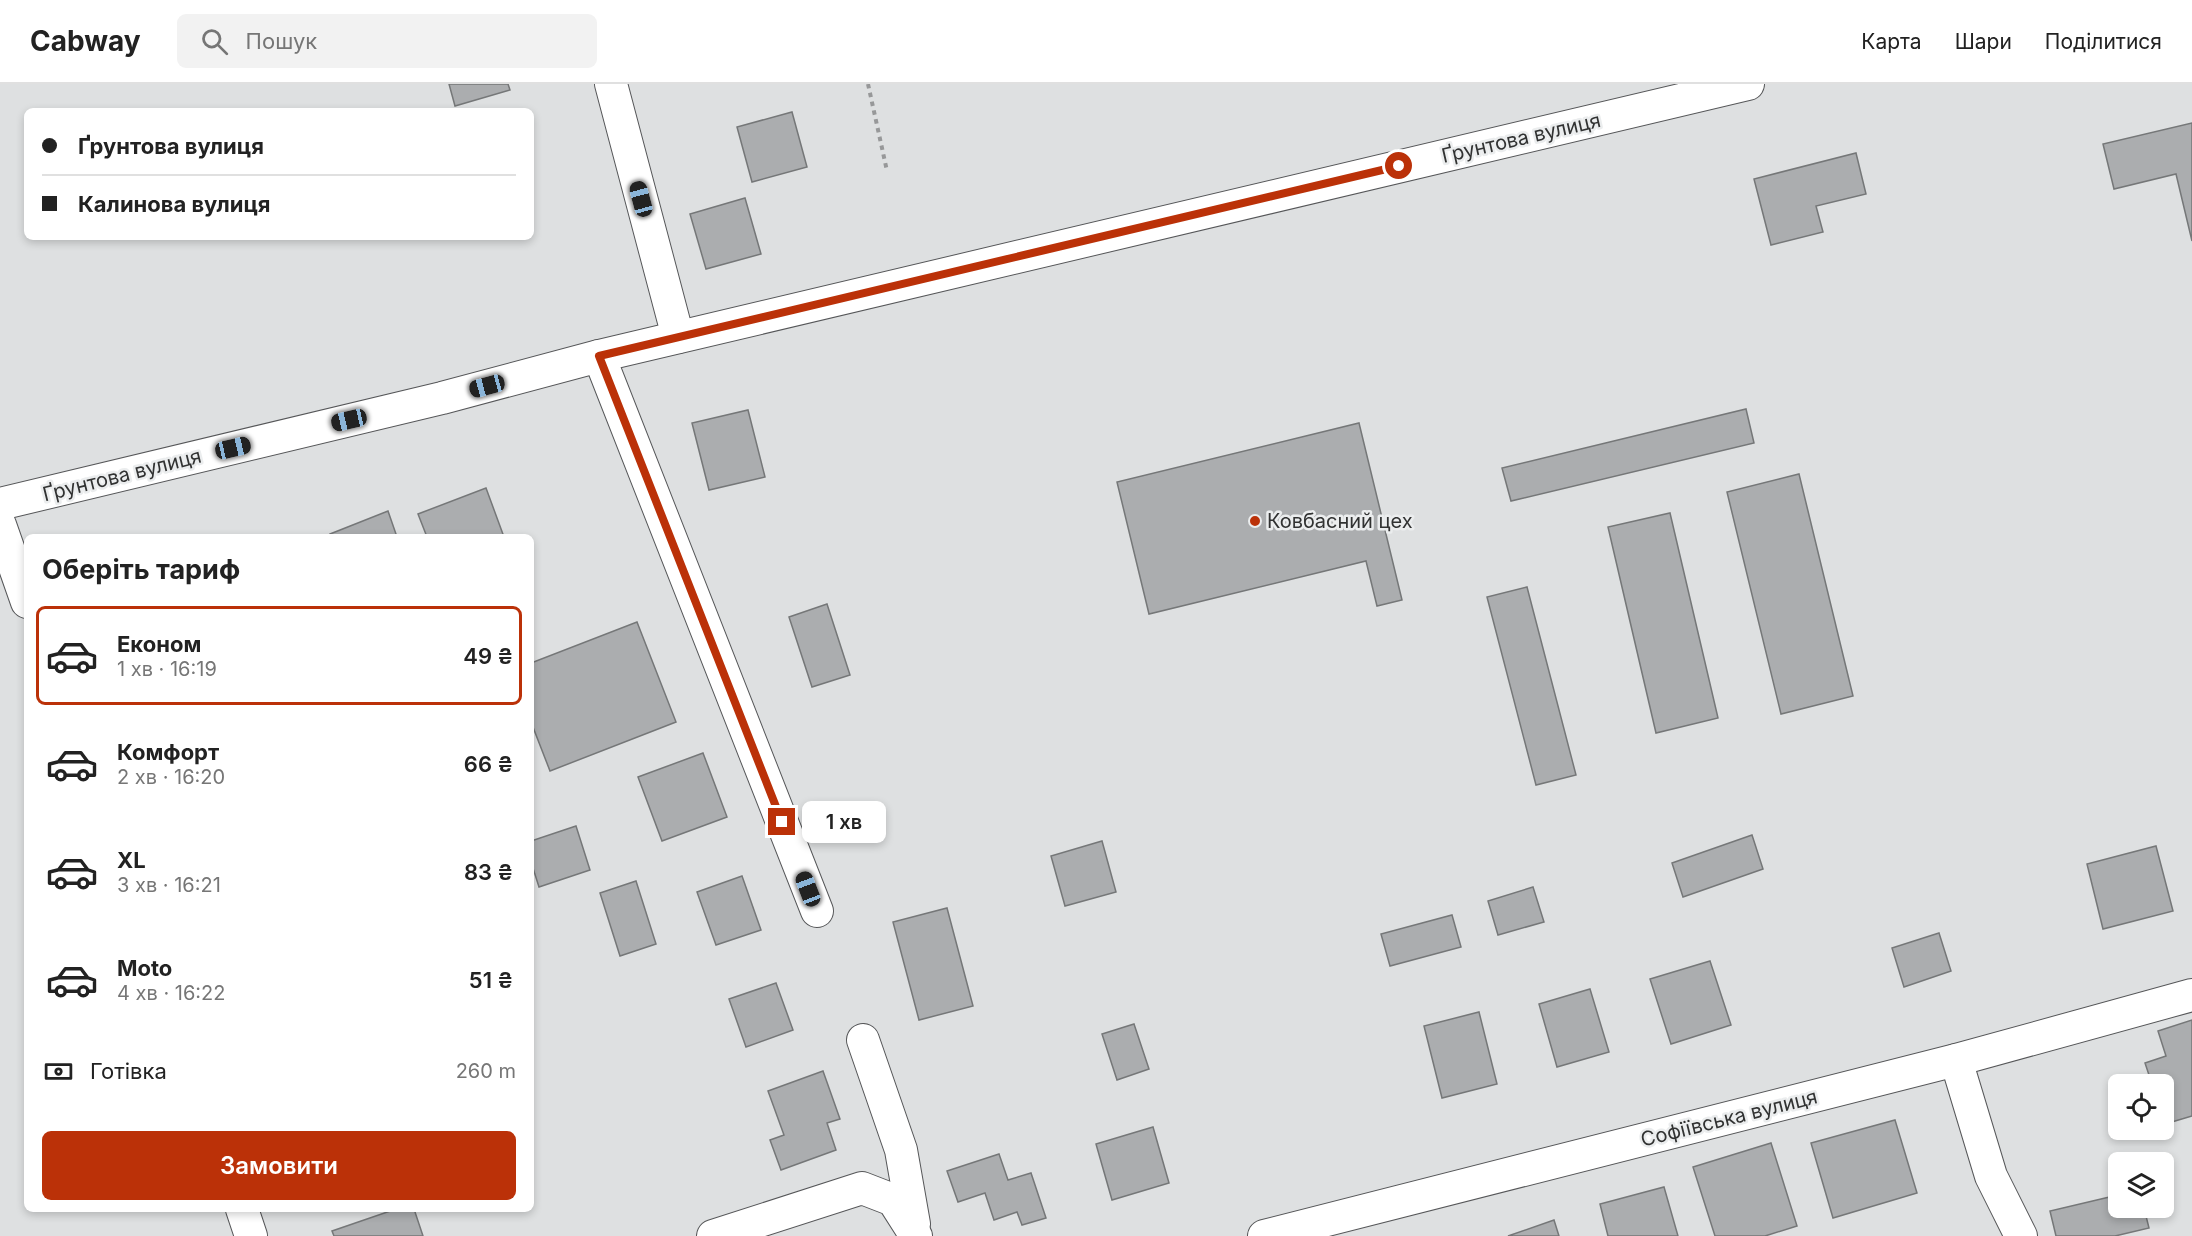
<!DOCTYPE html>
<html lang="uk">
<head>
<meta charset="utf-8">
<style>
  :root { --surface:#fff; --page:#f2f2f2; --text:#222; --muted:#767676; --line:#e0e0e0; --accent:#bb3108 }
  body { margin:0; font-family:Inter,sans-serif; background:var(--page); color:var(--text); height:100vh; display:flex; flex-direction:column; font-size:22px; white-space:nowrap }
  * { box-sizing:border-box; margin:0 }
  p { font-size:20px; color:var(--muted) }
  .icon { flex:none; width:33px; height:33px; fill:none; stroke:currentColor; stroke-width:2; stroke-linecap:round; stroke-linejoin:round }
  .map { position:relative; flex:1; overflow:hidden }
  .sheet { position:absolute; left:24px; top:450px; width:510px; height:678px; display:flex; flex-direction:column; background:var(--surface); border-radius:9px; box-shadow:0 3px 9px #0003 }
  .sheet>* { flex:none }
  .top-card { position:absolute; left:24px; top:24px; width:510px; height:132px; border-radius:9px; box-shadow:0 3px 9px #0003; display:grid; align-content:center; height:132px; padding:0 18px; background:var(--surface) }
  .buttons { position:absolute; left:2108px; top:990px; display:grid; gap:12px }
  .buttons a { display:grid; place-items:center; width:66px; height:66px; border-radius:9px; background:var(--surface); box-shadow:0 3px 9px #0003; font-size:30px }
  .end { position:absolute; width:27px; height:27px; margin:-14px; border:8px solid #bb3108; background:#fff; box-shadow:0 0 0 3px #fff }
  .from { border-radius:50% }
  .bubble { position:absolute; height:42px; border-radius:9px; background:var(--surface); box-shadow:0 3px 9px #0003; font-size:20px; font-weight:600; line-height:42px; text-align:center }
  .car { position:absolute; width:18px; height:36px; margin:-18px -9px; border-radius:8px; box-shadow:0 0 4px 2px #0007; background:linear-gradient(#222 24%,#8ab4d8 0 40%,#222 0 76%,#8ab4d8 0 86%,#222 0) }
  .top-card b { display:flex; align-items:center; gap:21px; height:57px; font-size:22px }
  .top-card b+b { border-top:2px solid var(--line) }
  .top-card i { width:15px; height:15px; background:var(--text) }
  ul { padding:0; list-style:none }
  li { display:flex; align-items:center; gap:18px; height:99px; margin:0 12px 9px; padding:0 6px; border:3px solid transparent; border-radius:9px }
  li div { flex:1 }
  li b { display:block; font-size:22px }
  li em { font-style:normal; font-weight:600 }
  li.active { border-color:var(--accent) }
  li>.icon { width:54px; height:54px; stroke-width:1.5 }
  h2 { padding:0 18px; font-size:27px; line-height:72px }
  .pay { display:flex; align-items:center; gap:15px; height:66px; padding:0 18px; font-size:22px }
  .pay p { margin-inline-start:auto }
  .action { display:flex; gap:12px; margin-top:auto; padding:12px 18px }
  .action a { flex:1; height:69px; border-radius:9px; background:var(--accent); color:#fff; font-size:24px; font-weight:600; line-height:69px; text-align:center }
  header { display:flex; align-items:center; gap:36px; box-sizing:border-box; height:84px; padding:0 30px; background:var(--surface); border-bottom:2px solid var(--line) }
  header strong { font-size:28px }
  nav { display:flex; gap:33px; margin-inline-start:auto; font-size:21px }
  .search { width:420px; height:54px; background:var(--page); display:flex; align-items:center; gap:15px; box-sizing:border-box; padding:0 21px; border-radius:9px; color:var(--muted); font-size:22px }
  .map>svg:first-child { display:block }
  .building { fill:#abadaf; stroke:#757778; stroke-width:1.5 }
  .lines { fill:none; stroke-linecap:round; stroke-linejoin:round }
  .minor-casing { stroke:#565759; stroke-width:34 }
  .path { stroke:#979899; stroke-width:4; stroke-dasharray:4.5 4.5; stroke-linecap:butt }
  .minor { stroke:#fff; stroke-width:32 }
  .route { stroke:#bb3108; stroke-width:8 }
  .poi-dot { fill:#bb3108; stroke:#ebedee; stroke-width:2 }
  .labels { text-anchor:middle; stroke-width:5; stroke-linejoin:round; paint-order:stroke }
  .street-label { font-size:20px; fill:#313232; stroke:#ebedee }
  .poi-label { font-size:20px; fill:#313232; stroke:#ebedee; text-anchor:start }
</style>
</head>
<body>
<header>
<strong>Cabway</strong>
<div class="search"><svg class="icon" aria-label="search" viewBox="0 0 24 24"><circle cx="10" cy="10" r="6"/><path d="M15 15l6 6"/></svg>Пошук</div>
<nav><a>Карта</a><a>Шари</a><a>Поділитися</a></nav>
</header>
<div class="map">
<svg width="2192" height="1152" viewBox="0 0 2192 1152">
  <rect width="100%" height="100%" fill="#dee0e1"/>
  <g class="building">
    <path d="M 449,0 L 508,0 L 510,6 L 455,22 Z"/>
    <path d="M 792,28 L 807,83 L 752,98 L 737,43 Z"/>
    <path d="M 2192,39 L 2192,157 L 2176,90 L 2114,105 L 2103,60 Z"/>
    <path d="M 1856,69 L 1866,110 L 1816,122 L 1823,148 L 1771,161 L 1754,95 Z"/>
    <path d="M 745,114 L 761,170 L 706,185 L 690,130 Z"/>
    <path d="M 1746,325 L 1754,359 L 1511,417 L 1502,384 Z"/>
    <path d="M 748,326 L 765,393 L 709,406 L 692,339 Z"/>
    <path d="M 1359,339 L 1402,516 L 1377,522 L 1366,477 L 1149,530 L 1117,398 Z"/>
    <path d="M 1799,390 L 1853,612 L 1781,630 L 1727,408 Z"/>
    <path d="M 486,404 L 504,453 L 427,453 L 418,430 Z"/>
    <path d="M 388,427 L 397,453 L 331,453 L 330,450 Z"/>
    <path d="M 1670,429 L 1718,634 L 1656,649 L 1608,443 Z"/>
    <path d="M 1527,503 L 1576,691 L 1536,701 L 1487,513 Z"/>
    <path d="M 827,520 L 850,591 L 812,603 L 789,533 Z"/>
    <path d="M 637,538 L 676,638 L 550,687 L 531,638 L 531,579 Z"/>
    <path d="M 703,669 L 727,733 L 662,757 L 638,693 Z"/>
    <path d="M 576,742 L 590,786 L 539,803 L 531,778 L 531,757 Z"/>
    <path d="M 1752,751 L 1763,785 L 1683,813 L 1672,779 Z"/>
    <path d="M 1102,757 L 1116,808 L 1065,822 L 1051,772 Z"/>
    <path d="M 2156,762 L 2173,827 L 2103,845 L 2087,780 Z"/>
    <path d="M 742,792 L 761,846 L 716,861 L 697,808 Z"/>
    <path d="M 636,797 L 656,860 L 620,872 L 600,809 Z"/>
    <path d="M 1533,803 L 1544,838 L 1498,851 L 1488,817 Z"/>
    <path d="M 947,824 L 973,922 L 919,936 L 893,838 Z"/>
    <path d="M 1452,831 L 1461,863 L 1390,882 L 1381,850 Z"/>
    <path d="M 1939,849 L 1951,887 L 1904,903 L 1892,864 Z"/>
    <path d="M 1710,877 L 1731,941 L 1671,960 L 1650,895 Z"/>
    <path d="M 776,899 L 793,946 L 746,963 L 729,915 Z"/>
    <path d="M 1590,905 L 1609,968 L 1557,983 L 1539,920 Z"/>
    <path d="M 1479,928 L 1497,1000 L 1442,1014 L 1424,942 Z"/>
    <path d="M 2192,936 L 2192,1032 L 2165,1040 L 2163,1034 L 2163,1000 L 2152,1000 L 2145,979 L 2166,972 L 2158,947 Z"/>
    <path d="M 1134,940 L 1149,985 L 1117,996 L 1102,950 Z"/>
    <path d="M 823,987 L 840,1035 L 827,1039 L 836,1066 L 781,1086 L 770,1056 L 784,1051 L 768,1007 Z"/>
    <path d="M 1895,1036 L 1917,1109 L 1833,1134 L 1811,1059 Z"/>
    <path d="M 1153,1043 L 1169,1099 L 1112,1116 L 1096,1060 Z"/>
    <path d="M 1771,1059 L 1797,1142 L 1765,1152 L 1715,1152 L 1693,1083 Z"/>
    <path d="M 999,1070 L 1008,1096 L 1031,1089 L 1046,1134 L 1022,1141 L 1017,1128 L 994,1136 L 985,1109 L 958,1118 L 947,1087 Z"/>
    <path d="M 1664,1103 L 1678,1152 L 1608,1152 L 1600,1120 Z"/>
    <path d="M 2118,1111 L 2118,1124 L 2144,1124 L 2149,1144 L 2115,1152 L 2056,1152 L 2050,1127 Z"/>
    <path d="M 396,1125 L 414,1125 L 423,1152 L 334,1152 L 332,1147 Z"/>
    <path d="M 1554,1136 L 1559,1152 L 1508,1152 Z"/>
  </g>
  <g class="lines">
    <g class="minor-casing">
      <g id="minor">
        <path d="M 611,0 L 678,253"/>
        <path d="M 599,272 L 817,827"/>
        <path d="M 0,420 L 442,314 L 599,272 L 1748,0"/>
        <path d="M 0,441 L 27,518"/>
        <path d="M 863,956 L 901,1066 L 914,1140"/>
        <path d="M 1956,976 L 1991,1092 L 2021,1152"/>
        <path d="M 242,1125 L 251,1152"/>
        <path d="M 713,1152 L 862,1104 L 893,1116 L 916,1152"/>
        <path d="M 1264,1152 L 1956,976 L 2192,911"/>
      </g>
    </g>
    <path class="path" d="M 868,0 L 887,87"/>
    <use href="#minor" class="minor"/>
  </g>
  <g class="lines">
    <path class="route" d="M 782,738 L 599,272 L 1399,82"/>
  </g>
  <circle class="poi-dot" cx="1255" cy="437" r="6"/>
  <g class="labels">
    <g class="street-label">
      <text transform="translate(1521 54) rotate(-13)" y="7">Ґрунтова вулиця</text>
      <text transform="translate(122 391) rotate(-14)" y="7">Ґрунтова вулиця</text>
      <text transform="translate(1729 1034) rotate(-14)" y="7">Софіївська вулиця</text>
    </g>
    <g class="poi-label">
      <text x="1267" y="444">Ковбасний цех</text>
    </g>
  </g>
</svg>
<div class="buttons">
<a><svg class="icon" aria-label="locate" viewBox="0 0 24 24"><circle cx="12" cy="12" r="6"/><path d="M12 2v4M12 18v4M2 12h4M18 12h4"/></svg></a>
<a><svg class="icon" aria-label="layers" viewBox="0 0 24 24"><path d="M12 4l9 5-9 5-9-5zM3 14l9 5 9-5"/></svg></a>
</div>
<i class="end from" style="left:1399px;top:82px"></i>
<i class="end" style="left:782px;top:738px"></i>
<div class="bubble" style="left:802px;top:717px;width:84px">1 хв</div>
<i class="car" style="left:641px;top:115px;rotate:345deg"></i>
<i class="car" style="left:487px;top:302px;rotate:255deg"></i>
<i class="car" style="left:349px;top:336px;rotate:257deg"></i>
<i class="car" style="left:233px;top:364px;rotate:77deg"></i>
<i class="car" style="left:808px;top:805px;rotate:339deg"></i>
<div class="top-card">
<b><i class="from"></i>Ґрунтова вулиця</b>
<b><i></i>Калинова вулиця</b>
</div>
<section class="sheet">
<h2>Оберіть тариф</h2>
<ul>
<li class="active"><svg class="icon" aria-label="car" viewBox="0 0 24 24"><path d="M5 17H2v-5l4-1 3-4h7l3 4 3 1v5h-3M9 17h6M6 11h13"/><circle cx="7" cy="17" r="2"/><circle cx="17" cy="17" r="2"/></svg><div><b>Економ</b><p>1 хв · 16:19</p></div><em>49 ₴</em></li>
<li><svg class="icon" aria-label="car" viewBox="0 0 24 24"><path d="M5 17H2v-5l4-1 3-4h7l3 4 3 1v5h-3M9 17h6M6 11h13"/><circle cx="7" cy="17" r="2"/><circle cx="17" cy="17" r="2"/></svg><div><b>Комфорт</b><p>2 хв · 16:20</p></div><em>66 ₴</em></li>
<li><svg class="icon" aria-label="car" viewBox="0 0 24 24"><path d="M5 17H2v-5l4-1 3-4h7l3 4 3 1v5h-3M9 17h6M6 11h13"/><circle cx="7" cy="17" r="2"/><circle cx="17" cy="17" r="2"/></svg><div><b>XL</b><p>3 хв · 16:21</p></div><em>83 ₴</em></li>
<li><svg class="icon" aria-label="car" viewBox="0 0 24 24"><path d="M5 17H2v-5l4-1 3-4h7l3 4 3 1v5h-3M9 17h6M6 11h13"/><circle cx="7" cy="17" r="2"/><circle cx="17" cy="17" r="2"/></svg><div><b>Moto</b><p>4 хв · 16:22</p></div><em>51 ₴</em></li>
</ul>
<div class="pay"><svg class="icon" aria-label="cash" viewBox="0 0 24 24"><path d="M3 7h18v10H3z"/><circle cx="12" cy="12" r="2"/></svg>Готівка<p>260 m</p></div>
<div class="action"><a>Замовити</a></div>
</section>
</div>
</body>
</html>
